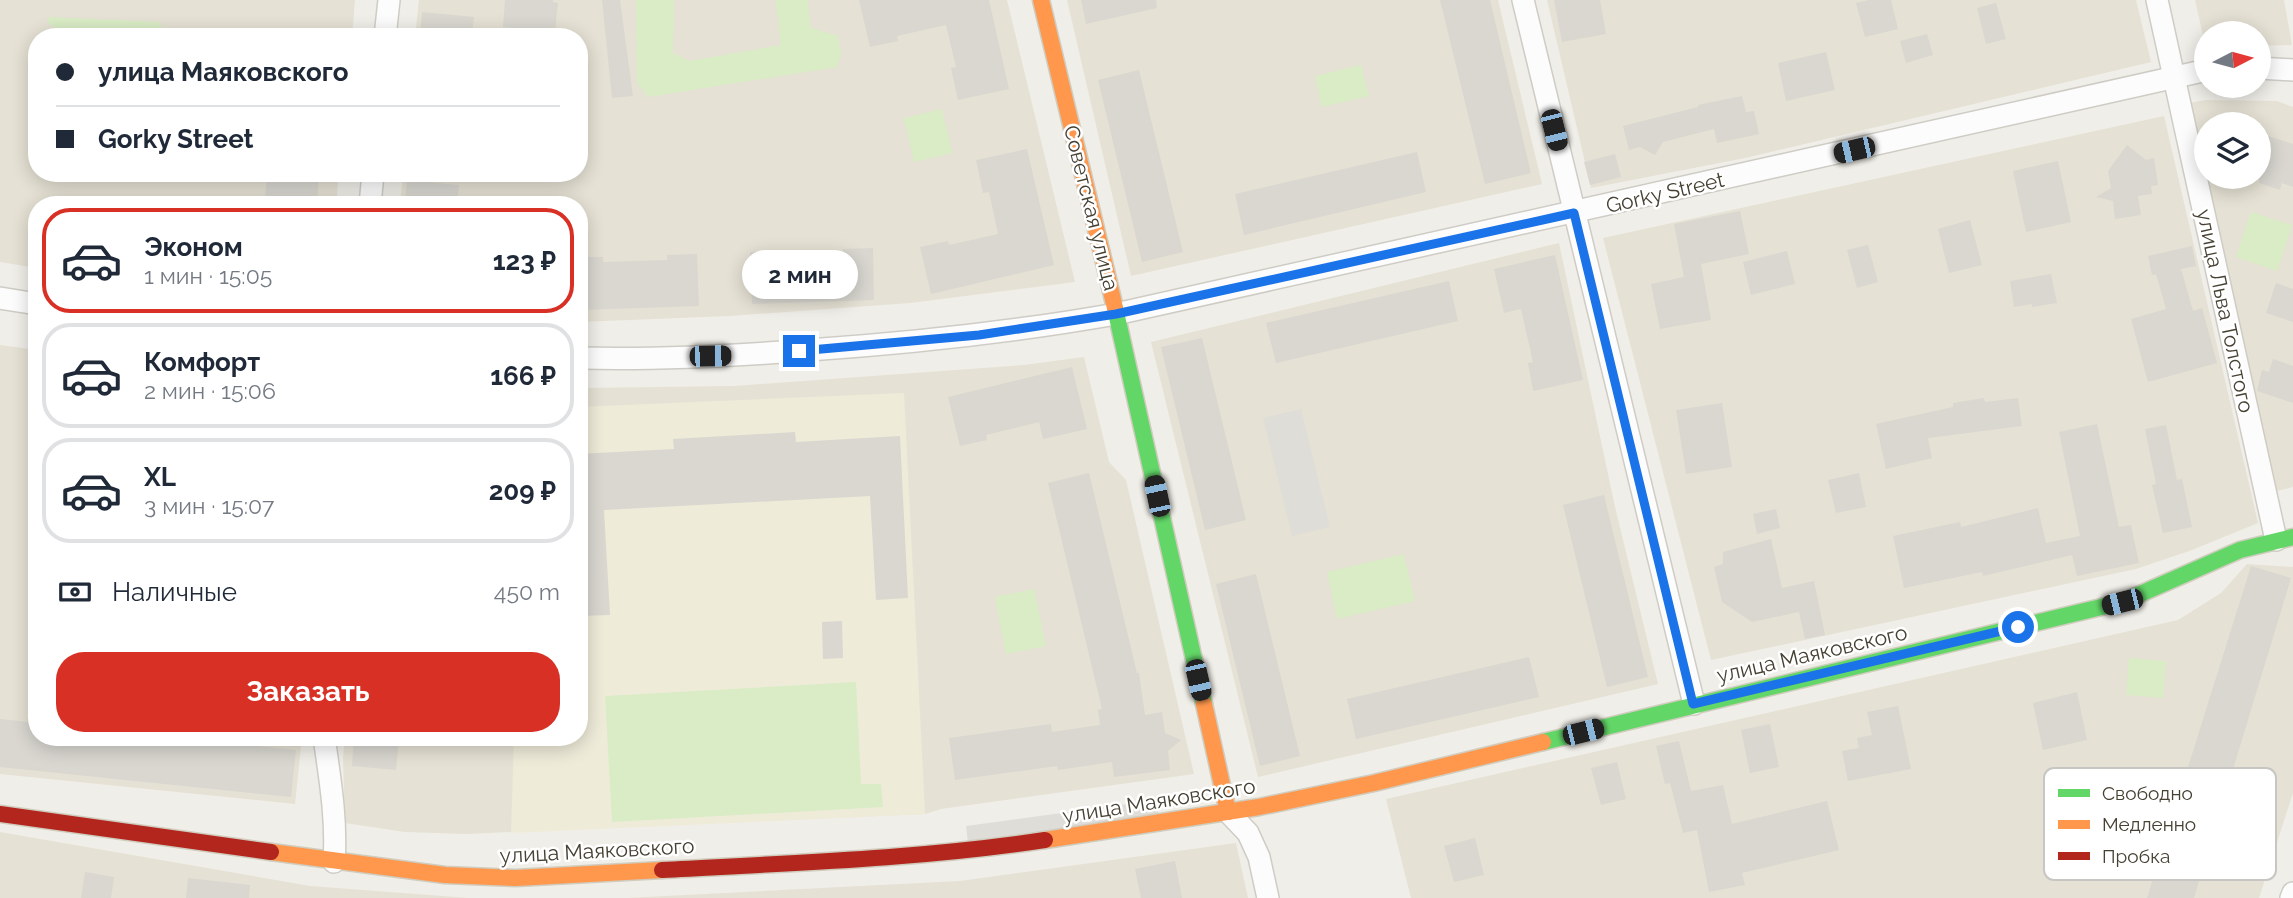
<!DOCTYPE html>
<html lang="ru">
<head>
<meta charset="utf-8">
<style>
  :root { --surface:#fff; --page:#f6f6f7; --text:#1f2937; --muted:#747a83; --line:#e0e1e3; --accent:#d93025 }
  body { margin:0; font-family:Raleway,sans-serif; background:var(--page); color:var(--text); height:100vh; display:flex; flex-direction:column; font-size:26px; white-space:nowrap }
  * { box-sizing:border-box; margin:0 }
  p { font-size:23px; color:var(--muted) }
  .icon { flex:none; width:38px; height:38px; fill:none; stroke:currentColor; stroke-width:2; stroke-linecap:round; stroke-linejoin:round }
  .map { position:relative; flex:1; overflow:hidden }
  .side { position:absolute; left:28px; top:196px; width:560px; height:550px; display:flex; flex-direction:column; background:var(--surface); border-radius:28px; box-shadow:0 4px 18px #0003 }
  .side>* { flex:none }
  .banner { position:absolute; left:28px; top:28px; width:560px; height:154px; border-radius:28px; box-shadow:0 4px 18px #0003; display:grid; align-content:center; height:154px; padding:0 28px; background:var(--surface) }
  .needle { width:46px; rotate:84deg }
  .fabs { position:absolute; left:2194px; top:21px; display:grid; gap:14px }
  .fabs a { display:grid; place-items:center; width:77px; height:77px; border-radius:50%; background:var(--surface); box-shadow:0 4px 18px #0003; font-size:35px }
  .end { position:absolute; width:32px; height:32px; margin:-16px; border:9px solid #1a73e8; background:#fff; box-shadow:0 0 0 4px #fff }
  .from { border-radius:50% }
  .bubble { position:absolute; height:49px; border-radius:24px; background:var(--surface); box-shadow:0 4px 18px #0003; font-size:23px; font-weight:700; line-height:49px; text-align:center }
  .car { position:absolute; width:21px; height:42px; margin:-21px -10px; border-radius:9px; box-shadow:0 0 5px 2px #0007; background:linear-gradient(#222 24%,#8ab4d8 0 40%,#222 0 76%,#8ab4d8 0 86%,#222 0) }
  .banner b { display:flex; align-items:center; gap:24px; height:66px; font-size:26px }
  .banner b+b { border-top:2px solid var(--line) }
  .banner i { width:18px; height:18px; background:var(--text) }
  ul { padding:12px 0 0; list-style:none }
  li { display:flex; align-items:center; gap:21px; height:105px; margin:0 14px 10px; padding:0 14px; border:4px solid var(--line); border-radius:28px }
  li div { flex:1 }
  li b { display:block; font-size:26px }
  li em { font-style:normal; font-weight:700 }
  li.selected { border-color:var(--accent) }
  li>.icon { width:63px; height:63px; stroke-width:1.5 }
  .pay { display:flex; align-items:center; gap:18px; height:77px; padding:0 28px; font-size:26px }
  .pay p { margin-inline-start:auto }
  .cta { display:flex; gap:14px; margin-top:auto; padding:14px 28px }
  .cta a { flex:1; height:80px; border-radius:28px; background:var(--accent); color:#fff; font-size:28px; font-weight:700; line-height:80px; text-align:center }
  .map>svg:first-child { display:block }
  .residential { fill:#e5e1d4; fill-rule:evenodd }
  .education { fill:#efebd9 }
  .green { fill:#d9ecc5 }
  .parking { fill:#dfddd8 }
  .building { fill:#d9d7d0 }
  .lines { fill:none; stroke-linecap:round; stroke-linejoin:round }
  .street-casing { stroke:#ceccc5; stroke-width:24 }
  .fast-casing { stroke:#d0ccbe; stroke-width:19 }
  .slow-casing { stroke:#d0ccbe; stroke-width:19 }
  .jam-casing { stroke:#d0ccbe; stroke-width:19 }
  .street { stroke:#fdfcfc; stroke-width:21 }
  .fast { stroke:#63d668; stroke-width:16 }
  .slow { stroke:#ff974d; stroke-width:16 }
  .jam { stroke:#b3261e; stroke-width:16 }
  .route { stroke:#1a73e8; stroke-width:9 }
  .labels { text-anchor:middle; stroke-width:5; stroke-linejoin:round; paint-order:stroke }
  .street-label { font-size:21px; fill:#464133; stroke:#fff }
  .key { fill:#fff; stroke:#c8c6c2; stroke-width:2 }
  .key-label { font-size:19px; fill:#464133 }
</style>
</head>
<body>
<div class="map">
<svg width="2293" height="898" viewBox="0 0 2293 898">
  <rect width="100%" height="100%" fill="#f0eee8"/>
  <g class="residential">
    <path d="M 0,0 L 355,0 L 352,37 L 37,37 L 37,173 L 339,173 L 336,205 L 37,205 L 37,268 L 0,262 Z"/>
    <path d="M 419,0 L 1007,0 L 1075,282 L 910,303 L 730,316 L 579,322 L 579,205 L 400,205 L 403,173 L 579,173 L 579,37 L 415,37 Z"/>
    <path d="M 1067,0 L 1498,0 L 1542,184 L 1131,276 Z"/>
    <path d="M 1547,0 L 2136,0 L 2151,62 L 1745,158 L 1591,188 Z"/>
    <path d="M 2195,0 L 2284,0 L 2292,45 L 2259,46 L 2259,33 L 2207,33 L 2206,49 Z"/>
    <path d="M 2206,100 L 2277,101 L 2293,107 L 2293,487 L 2277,491 L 2189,103 ZM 2207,124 L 2259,124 L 2259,177 L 2207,177 Z"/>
    <path d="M 2164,116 L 2258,523 L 2192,550 L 2136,569 L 1711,660 L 1603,238 Z"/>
    <path d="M 1559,243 L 1615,507 L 1658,684 L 1258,777 L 1151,342 Z"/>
    <path d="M 0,345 L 37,350 L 37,737 L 302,737 L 295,804 L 0,774 Z"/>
    <path d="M 1084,357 L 1109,462 L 1126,480 L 1194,774 L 941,809 L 925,814 L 466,834 L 405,832 L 345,823 L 343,758 L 345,737 L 579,737 L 579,388 L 734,386 L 1024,365 Z"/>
    <path d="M 2247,564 L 2293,567 L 2293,793 L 2259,898 L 1411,898 L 1386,799 L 2178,620 L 2221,593 Z"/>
    <path d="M 0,832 L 310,886 L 469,898 L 0,898 Z"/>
    <path d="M 1236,843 L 1248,898 L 627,898 L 960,881 Z"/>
  </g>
  <path class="education" d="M 904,393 L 925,814 L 511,833 L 514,737 L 579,737 L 579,407 Z"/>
  <g class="green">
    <path d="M 636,0 L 674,0 L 673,53 L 689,61 L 781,45 L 776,0 L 807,0 L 811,28 L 838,36 L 841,54 L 837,67 L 648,97 L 637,83 Z"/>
    <path d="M 49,17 L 160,22 L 162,30 L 150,37 L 65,37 L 47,22 Z"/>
    <path d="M 1361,65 L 1369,96 L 1322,107 L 1315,76 Z"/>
    <path d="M 942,109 L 952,153 L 914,162 L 904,118 Z"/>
    <path d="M 2251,212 L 2292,225 L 2277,271 L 2236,257 Z"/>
    <path d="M 1404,554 L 1415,601 L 1337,619 L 1327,572 Z"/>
    <path d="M 1034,589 L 1046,646 L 1006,654 L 995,597 Z"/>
    <path d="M 2129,658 L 2166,661 L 2163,698 L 2126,695 Z"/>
    <path d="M 856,682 L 861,784 L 881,784 L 883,807 L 612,822 L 605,696 Z"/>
  </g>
  <g class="parking">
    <path d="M 1301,409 L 1330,527 L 1292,536 L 1263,418 Z"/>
    <path d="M 1156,800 L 1159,817 L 968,843 L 966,826 Z"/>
  </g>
  <g class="building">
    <path d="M 505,0 L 553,0 L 553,2 L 558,3 L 555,32 L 503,27 Z"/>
    <path d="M 602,0 L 620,0 L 633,96 L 612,98 Z"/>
    <path d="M 859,0 L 989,0 L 1009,89 L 958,100 L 951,68 L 956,67 L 946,25 L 897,36 L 898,41 L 870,47 Z"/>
    <path d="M 1081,0 L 1156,0 L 1157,8 L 1086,24 Z"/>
    <path d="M 1440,0 L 1490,0 L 1531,173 L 1485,184 Z"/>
    <path d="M 1554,0 L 1600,0 L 1606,34 L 1562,42 Z"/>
    <path d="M 1869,0 L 1891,0 L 1898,29 L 1865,37 L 1856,3 Z"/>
    <path d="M 1996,3 L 2006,39 L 1986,44 L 1977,8 Z"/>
    <path d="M 422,12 L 474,17 L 472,37 L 420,37 Z"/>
    <path d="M 1927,34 L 1933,55 L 1906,63 L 1900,41 Z"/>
    <path d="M 1826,52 L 1835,90 L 1786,101 L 1778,63 Z"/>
    <path d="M 1139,70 L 1183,252 L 1142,262 L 1098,80 Z"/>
    <path d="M 1742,96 L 1746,112 L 1754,111 L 1759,134 L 1717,143 L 1714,129 L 1663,142 L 1655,155 L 1640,147 L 1629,150 L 1623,126 L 1698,107 L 1698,105 Z"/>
    <path d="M 2259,133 L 2293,144 L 2293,187 L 2282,183 L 2280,190 L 2259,183 Z"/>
    <path d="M 2127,145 L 2146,160 L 2154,158 L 2158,185 L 2151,186 L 2152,194 L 2138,196 L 2141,215 L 2115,219 L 2113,201 L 2096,197 L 2111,188 L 2108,171 Z"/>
    <path d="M 1027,149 L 1054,265 L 931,294 L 920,247 L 948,241 L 949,245 L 998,234 L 989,192 L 983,193 L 976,160 Z"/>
    <path d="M 1417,152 L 1426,192 L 1244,235 L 1235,194 Z"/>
    <path d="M 1615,154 L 1621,177 L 1590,185 L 1584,162 Z"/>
    <path d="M 2058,161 L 2071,222 L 2026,232 L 2013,171 Z"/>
    <path d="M 267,173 L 319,173 L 317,205 L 269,205 L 270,199 L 265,199 Z"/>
    <path d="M 407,180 L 459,185 L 457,205 L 405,205 Z"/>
    <path d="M 1740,211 L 1749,254 L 1701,264 L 1711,320 L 1660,329 L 1651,284 L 1684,277 L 1674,224 Z"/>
    <path d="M 1970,220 L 1982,265 L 1949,273 L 1938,229 Z"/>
    <path d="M 1868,245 L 1878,282 L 1857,288 L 1847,250 Z"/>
    <path d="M 2192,246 L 2196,266 L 2181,269 L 2193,311 L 2202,308 L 2217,363 L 2148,382 L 2131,319 L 2166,309 L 2156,274 L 2152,275 L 2148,256 Z"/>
    <path d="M 873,248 L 874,300 L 752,304 L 750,252 L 778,251 L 778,256 L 843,254 L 843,249 Z"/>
    <path d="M 1787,251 L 1795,284 L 1751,295 L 1743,262 Z"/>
    <path d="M 697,254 L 699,306 L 579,310 L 579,257 L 603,257 L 603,262 L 667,260 L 667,255 Z"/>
    <path d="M 1555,255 L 1583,380 L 1533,391 L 1528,363 L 1533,362 L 1521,309 L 1504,313 L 1494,269 Z"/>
    <path d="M 2051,274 L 2057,303 L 2032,307 L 2032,304 L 2014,307 L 2010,281 Z"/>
    <path d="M 1449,281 L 1458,321 L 1276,363 L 1266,323 Z"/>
    <path d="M 2276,283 L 2293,289 L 2293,322 L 2266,313 Z"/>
    <path d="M 1202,338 L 1246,520 L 1205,530 L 1161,347 Z"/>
    <path d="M 2273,359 L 2293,366 L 2293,403 L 2257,391 L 2262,370 L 2269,372 Z"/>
    <path d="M 1072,367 L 1087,429 L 1043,439 L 1039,422 L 986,435 L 987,440 L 960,446 L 948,397 Z"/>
    <path d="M 1984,398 L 1985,402 L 2018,398 L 2022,426 L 1928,438 L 1932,458 L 1886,469 L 1876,424 L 1953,407 L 1953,403 Z"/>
    <path d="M 1722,403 L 1732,467 L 1686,474 L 1676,410 Z"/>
    <path d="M 2097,424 L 2119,527 L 2131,525 L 2139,563 L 2077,576 L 2072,555 L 1983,576 L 1982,572 L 1904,588 L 1893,536 L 1960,522 L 1961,527 L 2038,508 L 2046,543 L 2080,536 L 2059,432 Z"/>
    <path d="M 2166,425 L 2177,480 L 2182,479 L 2192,527 L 2163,533 L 2152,485 L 2156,484 L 2145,429 Z"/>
    <path d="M 795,432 L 796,442 L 900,436 L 908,598 L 876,600 L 870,496 L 604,510 L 610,615 L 579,616 L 579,454 L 674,449 L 673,439 Z"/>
    <path d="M 1089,473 L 1137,673 L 1139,673 L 1145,715 L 1162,712 L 1165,733 L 1181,740 L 1168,751 L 1170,770 L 1114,777 L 1112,762 L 1058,770 L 1057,766 L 955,780 L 949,738 L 1051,724 L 1052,732 L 1100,725 L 1098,710 L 1102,709 L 1048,483 Z"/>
    <path d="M 1859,473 L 1866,507 L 1836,513 L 1828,480 Z"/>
    <path d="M 1604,495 L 1648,677 L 1607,687 L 1563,505 Z"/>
    <path d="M 1776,509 L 1780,528 L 1757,534 L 1753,514 Z"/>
    <path d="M 1771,539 L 1782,588 L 1814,581 L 1825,635 L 1805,639 L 1799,612 L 1752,622 L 1722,602 L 1714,567 L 1723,564 L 1723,552 Z"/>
    <path d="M 2251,566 L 2291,578 L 2194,898 L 2147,898 Z"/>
    <path d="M 1256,574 L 1300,756 L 1260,766 L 1216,584 Z"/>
    <path d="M 842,621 L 843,658 L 823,659 L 822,622 Z"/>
    <path d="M 1529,657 L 1539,697 L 1356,739 L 1347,699 Z"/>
    <path d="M 2077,692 L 2087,740 L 2043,750 L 2033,703 Z"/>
    <path d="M 1898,706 L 1911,769 L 1848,781 L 1842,751 L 1859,748 L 1857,738 L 1872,735 L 1867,712 Z"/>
    <path d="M 0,719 L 37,723 L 37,737 L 170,737 L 296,750 L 291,797 L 0,767 Z"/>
    <path d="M 1770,724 L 1779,767 L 1750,773 L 1741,730 Z"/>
    <path d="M 354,737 L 399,737 L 396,770 L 352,766 Z"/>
    <path d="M 1679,741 L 1691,791 L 1723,785 L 1732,824 L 1827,801 L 1839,850 L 1742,873 L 1745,885 L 1709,892 L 1697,830 L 1683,833 L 1670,783 L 1665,784 L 1656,746 Z"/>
    <path d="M 1617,762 L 1626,799 L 1601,805 L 1591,768 Z"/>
    <path d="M 1475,838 L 1484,875 L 1454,882 L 1444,846 Z"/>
    <path d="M 1175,861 L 1182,898 L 1141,898 L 1135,869 Z"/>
    <path d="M 85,872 L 114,877 L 111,898 L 81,898 Z"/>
    <path d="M 188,878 L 250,885 L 249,898 L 186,898 Z"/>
  </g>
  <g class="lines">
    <g class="street-casing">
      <g id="street">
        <path d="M 1523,0 L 1694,704"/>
        <path d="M 2157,0 L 2276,540"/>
        <path d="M 385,37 L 389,0"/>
        <path d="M 2259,68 L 2293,70"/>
        <path d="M 370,205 L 373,173"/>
        <path d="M 0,298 L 37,304"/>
        <path d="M 579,358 C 656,360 733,356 809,350 C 912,343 1014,332 1116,314 L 2207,70"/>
        <path d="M 324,737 C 330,779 337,820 334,862"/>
        <path d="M 1228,812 L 1248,833 L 1259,857 L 1268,898"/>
        <path d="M 2291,898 L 2293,893"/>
      </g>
    </g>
    <g class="fast-casing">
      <g id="fast">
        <path d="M 1115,308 L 1204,704"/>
        <path d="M 1543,742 L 2122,602 L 2240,550 L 2293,537"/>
      </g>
    </g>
    <g class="slow-casing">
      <g id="slow">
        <path d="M 1041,0 L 1115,308"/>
        <path d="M 1204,704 L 1228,812"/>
        <path d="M 1045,840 L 1259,807 L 1374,783 L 1543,742"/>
        <path d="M 271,852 L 445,875 L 516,878 L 662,870"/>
      </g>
    </g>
    <g class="jam-casing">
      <g id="jam">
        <path d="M 0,814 L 271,852"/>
        <path d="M 662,870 C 790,863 919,859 1045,840"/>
      </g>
    </g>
    <use href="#street" class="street"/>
    <use href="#fast" class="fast"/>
    <use href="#slow" class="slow"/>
    <use href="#jam" class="jam"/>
  </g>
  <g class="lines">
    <path class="route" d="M 799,351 L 979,335 L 1116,314 L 1574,213 L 1693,704 L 2018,627"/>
  </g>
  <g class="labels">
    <g class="street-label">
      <text transform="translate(1665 193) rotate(-13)" y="7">Gorky Street</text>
      <text transform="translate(1091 208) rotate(76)" y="7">Советская улица</text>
      <text transform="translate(2225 311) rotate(78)" y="7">улица Льва Толстого</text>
      <text transform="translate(1812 654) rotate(-13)" y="7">улица Маяковского</text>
      <text transform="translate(1159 801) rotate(-9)" y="7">улица Маяковского</text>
      <text transform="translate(597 851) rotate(-3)" y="7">улица Маяковского</text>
    </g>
  </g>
  <rect x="2044" y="768" width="232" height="112" rx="10" class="key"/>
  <rect x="2058" y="789" width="32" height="8" fill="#63d668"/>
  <rect x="2058" y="820" width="32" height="9" fill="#ff974d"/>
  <rect x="2058" y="852" width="32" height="8" fill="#b3261e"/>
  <g class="key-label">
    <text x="2102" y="800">Свободно</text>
    <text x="2102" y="831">Медленно</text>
    <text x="2102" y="863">Пробка</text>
  </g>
</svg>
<div class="fabs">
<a><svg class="needle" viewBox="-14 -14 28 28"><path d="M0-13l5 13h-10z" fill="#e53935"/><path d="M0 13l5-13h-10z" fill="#747a83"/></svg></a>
<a><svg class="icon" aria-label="layers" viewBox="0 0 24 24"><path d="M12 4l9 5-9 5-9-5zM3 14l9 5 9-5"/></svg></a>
</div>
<i class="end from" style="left:2018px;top:627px"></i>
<i class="end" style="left:799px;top:351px"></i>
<div class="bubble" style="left:742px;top:250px;width:116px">2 мин</div>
<i class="car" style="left:1554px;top:130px;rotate:166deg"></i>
<i class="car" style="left:1854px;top:150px;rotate:257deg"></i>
<i class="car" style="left:710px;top:356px;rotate:89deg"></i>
<i class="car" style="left:1157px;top:496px;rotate:348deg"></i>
<i class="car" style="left:2122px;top:602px;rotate:256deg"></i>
<i class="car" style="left:1198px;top:680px;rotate:167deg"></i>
<i class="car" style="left:1583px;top:732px;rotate:76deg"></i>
<div class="banner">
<b><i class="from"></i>улица Маяковского</b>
<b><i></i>Gorky Street</b>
</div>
<section class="side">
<ul>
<li class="selected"><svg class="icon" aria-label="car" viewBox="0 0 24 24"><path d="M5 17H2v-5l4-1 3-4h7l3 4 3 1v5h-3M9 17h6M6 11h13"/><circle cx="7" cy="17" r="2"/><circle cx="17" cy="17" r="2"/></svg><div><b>Эконом</b><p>1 мин · 15:05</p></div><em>123 ₽</em></li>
<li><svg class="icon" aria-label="car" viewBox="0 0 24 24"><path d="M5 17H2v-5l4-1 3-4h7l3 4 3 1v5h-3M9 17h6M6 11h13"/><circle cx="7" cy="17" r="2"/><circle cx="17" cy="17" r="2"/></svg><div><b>Комфорт</b><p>2 мин · 15:06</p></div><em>166 ₽</em></li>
<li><svg class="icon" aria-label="car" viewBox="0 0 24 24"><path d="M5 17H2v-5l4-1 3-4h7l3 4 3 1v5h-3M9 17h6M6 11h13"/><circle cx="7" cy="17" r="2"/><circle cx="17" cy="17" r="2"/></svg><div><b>XL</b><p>3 мин · 15:07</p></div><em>209 ₽</em></li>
</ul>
<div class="pay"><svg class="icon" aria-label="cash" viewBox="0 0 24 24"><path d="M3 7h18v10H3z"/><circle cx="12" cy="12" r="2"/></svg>Наличные<p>450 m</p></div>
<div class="cta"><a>Заказать</a></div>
</section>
</div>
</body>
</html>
